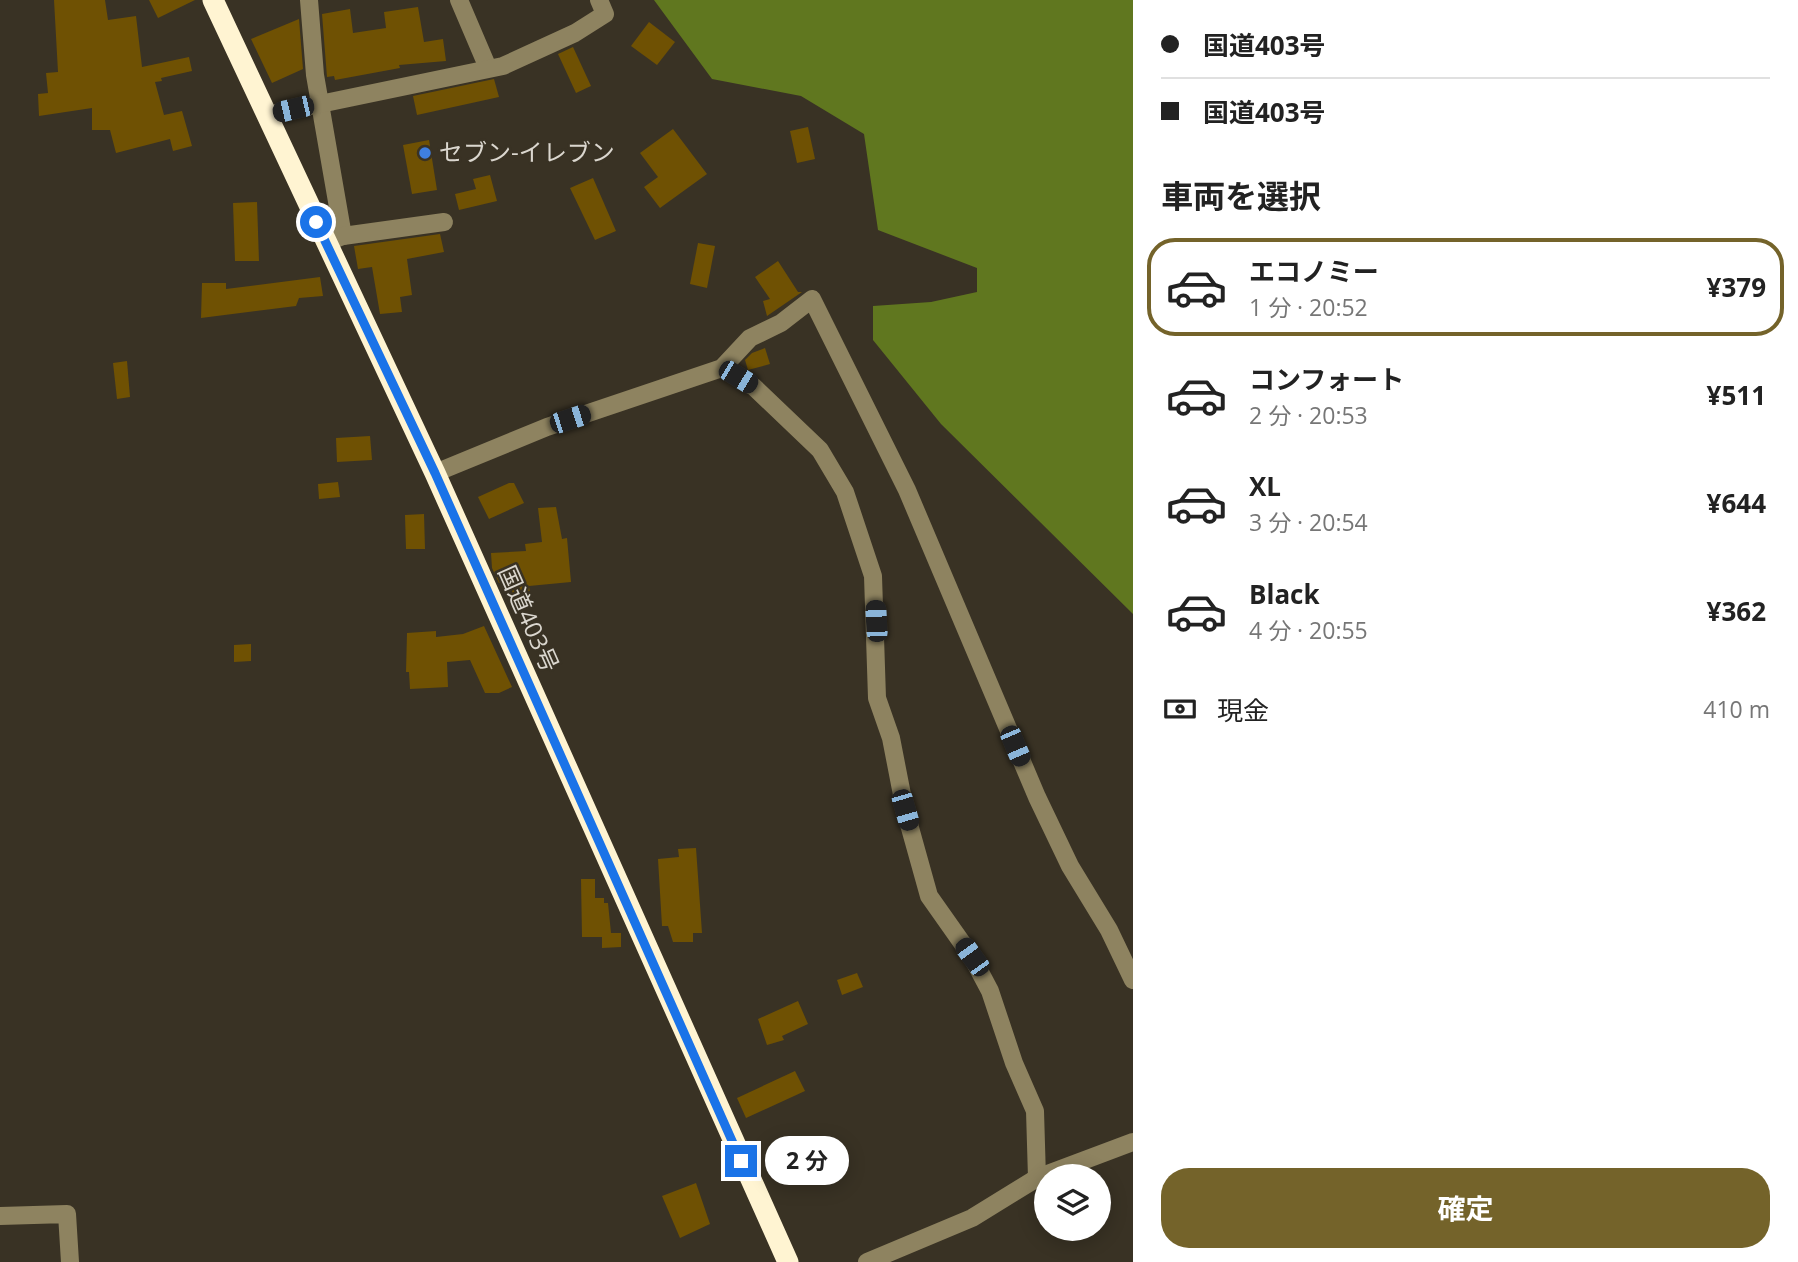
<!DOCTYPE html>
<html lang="ja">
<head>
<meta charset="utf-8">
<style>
  :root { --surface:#fff; --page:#f6f6f6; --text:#222; --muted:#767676; --line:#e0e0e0; --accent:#74632a }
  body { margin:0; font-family:"Open Sans","Noto Sans JP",sans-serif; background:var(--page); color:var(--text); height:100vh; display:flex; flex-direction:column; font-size:26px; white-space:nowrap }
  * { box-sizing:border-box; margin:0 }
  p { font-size:23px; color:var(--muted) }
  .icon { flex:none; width:38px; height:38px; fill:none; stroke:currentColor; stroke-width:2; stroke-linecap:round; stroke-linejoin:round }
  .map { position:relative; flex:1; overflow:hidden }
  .panel { display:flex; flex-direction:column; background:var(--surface); width:665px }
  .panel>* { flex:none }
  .hud { display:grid; align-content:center; height:154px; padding:0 28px; background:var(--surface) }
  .buttons { position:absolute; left:1034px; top:1164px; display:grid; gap:14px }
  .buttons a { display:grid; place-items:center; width:77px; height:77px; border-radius:50%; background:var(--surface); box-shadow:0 4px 18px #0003; font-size:35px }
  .end { position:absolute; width:32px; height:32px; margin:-16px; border:9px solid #1a73e8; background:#fff; box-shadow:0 0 0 4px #fff }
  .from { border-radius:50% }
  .bubble { position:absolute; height:49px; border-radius:24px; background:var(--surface); box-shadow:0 4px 18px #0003; font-size:23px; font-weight:700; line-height:49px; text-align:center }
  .car { position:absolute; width:21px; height:42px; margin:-21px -10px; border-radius:9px; box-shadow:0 0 5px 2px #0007; background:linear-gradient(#222 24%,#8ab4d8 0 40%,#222 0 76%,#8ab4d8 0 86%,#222 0) }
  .hud b { display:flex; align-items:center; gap:24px; height:66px; font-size:26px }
  .hud b+b { border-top:2px solid var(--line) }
  .hud i { width:18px; height:18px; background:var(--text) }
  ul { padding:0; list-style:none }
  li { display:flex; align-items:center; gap:21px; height:98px; margin:0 14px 10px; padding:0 14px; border:4px solid transparent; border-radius:28px }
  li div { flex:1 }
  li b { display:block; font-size:26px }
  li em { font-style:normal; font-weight:700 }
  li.on { border-color:var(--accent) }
  li>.icon { width:63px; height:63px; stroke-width:1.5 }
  h2 { padding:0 28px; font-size:32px; line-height:84px }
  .pay { display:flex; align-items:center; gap:18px; height:77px; padding:0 28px; font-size:26px }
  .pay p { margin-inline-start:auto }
  .action { display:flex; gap:14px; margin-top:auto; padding:14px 28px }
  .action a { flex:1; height:80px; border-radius:28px; background:var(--accent); color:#fff; font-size:28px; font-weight:700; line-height:80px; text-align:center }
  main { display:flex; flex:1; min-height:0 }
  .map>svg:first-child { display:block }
  .forest { fill:#60771f }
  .building { fill:#6f5103 }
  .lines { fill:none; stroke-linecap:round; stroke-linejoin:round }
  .minor { stroke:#8e8360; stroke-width:18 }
  .highway { stroke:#fff4d2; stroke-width:21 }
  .route { stroke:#1a73e8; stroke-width:9 }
  .shop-dot { fill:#3f7fe0; stroke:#393224; stroke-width:2.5 }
  .labels { text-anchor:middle; stroke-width:5; stroke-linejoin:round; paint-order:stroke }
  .poi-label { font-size:24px; fill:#dbd7cf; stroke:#393224; text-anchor:start }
  .street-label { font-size:24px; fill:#dbd7cf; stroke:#393224 }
</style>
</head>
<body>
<main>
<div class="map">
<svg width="1133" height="1262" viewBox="0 0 1133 1262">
  <rect width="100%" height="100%" fill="#393224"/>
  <path class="forest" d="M 654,0 L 1133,0 L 1133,614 L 941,424 L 873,340 L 873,306 L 931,302 L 977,292 L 977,268 L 878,230 L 864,134 L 801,96 L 712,79 Z"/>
  <g class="building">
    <path d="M 54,0 L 105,0 L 108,20 L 136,16 L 142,67 L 189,57 L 192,71 L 161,78 L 162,81 L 155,82 L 164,115 L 182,111 L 192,146 L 173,151 L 170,139 L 116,153 L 110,130 L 92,130 L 92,108 L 39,116 L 38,94 L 48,93 L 46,73 L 58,72 Z"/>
    <path d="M 149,0 L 195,0 L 158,18 Z"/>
    <path d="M 418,7 L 424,42 L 443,39 L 446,61 L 399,65 L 400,68 L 335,80 L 334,76 L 327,77 L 322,14 L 350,9 L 353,33 L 386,28 L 384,12 Z"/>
    <path d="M 299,19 L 303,69 L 272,83 L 251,39 Z"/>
    <path d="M 649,22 L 675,42 L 657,65 L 631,46 Z"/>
    <path d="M 573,47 L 591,86 L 576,93 L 558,54 Z"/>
    <path d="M 494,79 L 499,97 L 417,115 L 413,96 Z"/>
    <path d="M 808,127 L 815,159 L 797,163 L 790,131 Z"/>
    <path d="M 673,129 L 707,174 L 660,208 L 644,187 L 658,177 L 640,153 Z"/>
    <path d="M 429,140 L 437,190 L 412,194 L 403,145 Z"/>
    <path d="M 490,175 L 497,201 L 459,210 L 455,194 L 476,189 L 473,179 Z"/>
    <path d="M 593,178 L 616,231 L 595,240 L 570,188 Z"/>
    <path d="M 257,202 L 259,261 L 235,261 L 233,203 Z"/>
    <path d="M 440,234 L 444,252 L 407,259 L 412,295 L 400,297 L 402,312 L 380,314 L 372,267 L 358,269 L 354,246 Z"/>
    <path d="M 698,243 L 715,246 L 707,288 L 690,284 Z"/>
    <path d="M 778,261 L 798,292 L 802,292 L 767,316 L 763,301 L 770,299 L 755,277 Z"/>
    <path d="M 320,277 L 323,296 L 299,298 L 296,306 L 201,318 L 202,283 L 226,283 L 226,289 Z"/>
    <path d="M 765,348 L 770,364 L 748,370 L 745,360 L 752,353 Z"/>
    <path d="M 127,361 L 130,397 L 117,399 L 113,363 Z"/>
    <path d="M 370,436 L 372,460 L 337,462 L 336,438 Z"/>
    <path d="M 338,482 L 340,497 L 319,499 L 318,484 Z"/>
    <path d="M 509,483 L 514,483 L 524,503 L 489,519 L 478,497 Z"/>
    <path d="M 556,507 L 562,539 L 567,538 L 571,582 L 529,586 L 531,602 L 514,604 L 511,583 L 499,583 L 492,568 L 491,553 L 526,551 L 525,544 L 542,542 L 538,508 Z"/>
    <path d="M 424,514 L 425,549 L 406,549 L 405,515 Z"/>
    <path d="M 484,626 L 512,687 L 499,693 L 485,693 L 470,660 L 447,662 L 448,687 L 410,689 L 409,672 L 406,672 L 407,633 L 436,631 L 436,637 L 463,634 Z"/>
    <path d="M 251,644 L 251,661 L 234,662 L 234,645 Z"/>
    <path d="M 696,848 L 702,933 L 693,933 L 693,942 L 673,942 L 668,926 L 662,926 L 658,859 L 679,857 L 678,849 Z"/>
    <path d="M 581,879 L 595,879 L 595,898 L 604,898 L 604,903 L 608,903 L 611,933 L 621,933 L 621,947 L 602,948 L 602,937 L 582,937 Z"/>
    <path d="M 857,973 L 863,987 L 842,995 L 837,980 Z"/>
    <path d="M 798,1001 L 808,1024 L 782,1036 L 784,1040 L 767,1045 L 758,1019 Z"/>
    <path d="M 795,1071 L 805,1091 L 746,1118 L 737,1098 Z"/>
    <path d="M 696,1183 L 710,1224 L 680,1238 L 662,1196 Z"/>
  </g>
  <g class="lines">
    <g class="minor">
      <path d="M 309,0 L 315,75 L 343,236"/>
      <path d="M 459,0 L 488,68"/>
      <path d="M 267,115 L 503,66 L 575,33 L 605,14 L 599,0"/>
      <path d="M 333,240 L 343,236 L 444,222"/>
      <path d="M 722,368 L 754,387 L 820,450 L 845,492 L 873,576 L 877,698 L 891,738 L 905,810 L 929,896 L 972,957 L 990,991 L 1014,1063 L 1035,1111 L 1037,1178"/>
      <path d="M 435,473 L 547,427 L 722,368 L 750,338 L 781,323 L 812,299 L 907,490 L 1037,797 L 1070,866 L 1109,930 L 1133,980"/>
      <path d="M 0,1216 L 67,1214 L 70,1262"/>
      <path d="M 867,1262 L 972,1218 L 1037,1178 L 1133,1142"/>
    </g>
    <path class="highway" d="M 213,0 L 435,473 L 788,1262"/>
  </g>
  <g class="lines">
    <path class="route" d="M 316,222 L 435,473 L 741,1161"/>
  </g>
  <circle class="shop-dot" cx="425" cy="153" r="7"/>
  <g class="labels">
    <g class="poi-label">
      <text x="439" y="161">セブン-イレブン</text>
    </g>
    <g class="street-label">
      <text transform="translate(528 619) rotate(66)" y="8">国道403号</text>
    </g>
  </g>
</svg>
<div class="buttons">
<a><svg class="icon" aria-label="layers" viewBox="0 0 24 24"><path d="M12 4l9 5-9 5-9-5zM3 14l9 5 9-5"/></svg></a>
</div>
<i class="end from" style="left:316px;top:222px"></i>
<i class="end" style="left:741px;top:1161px"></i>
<div class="bubble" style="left:765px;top:1136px;width:84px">2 分</div>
<i class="car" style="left:293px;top:109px;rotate:257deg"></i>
<i class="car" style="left:738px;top:377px;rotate:121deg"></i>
<i class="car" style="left:570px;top:419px;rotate:72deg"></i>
<i class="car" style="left:876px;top:621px;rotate:357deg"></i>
<i class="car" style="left:1015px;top:746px;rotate:157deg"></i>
<i class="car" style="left:905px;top:810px;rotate:164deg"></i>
<i class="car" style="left:972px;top:957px;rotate:324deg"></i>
</div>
<section class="panel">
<div class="hud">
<b><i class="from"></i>国道403号</b>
<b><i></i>国道403号</b>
</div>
<h2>車両を選択</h2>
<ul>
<li class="on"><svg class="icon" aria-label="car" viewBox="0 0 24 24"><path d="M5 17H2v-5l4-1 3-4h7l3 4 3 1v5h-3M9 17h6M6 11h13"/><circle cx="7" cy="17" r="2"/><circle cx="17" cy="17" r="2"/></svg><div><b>エコノミー</b><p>1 分 · 20:52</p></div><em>¥379</em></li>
<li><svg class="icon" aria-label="car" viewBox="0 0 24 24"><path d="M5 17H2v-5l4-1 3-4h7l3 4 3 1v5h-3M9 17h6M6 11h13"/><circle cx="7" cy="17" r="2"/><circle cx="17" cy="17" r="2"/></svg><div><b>コンフォート</b><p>2 分 · 20:53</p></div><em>¥511</em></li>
<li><svg class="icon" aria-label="car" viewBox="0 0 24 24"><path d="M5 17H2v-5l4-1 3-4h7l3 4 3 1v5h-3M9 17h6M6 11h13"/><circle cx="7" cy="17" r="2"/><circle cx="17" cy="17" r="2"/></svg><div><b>XL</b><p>3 分 · 20:54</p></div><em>¥644</em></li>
<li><svg class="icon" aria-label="car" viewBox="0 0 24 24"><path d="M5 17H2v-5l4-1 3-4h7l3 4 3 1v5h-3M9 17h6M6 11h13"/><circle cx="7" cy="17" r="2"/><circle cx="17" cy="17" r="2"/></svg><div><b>Black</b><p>4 分 · 20:55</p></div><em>¥362</em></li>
</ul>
<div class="pay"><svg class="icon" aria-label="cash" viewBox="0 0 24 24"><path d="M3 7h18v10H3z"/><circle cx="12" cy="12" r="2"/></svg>現金<p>410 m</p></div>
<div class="action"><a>確定</a></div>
</section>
</main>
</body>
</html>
